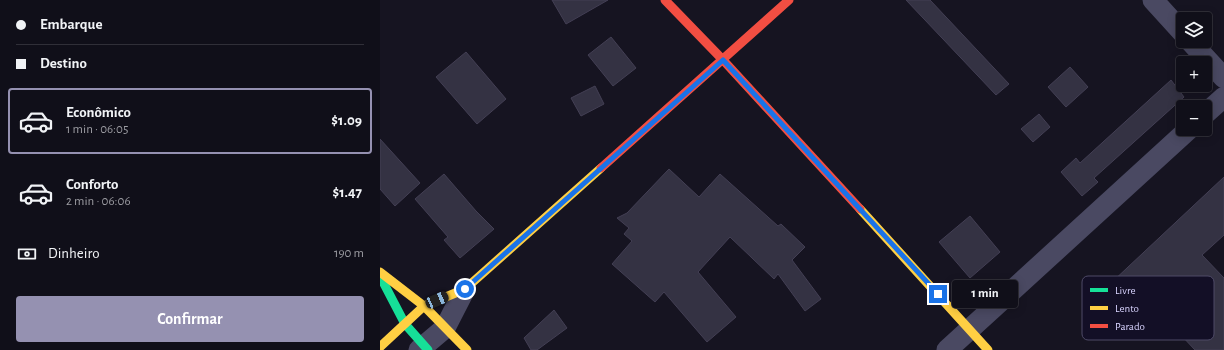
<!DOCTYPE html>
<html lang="pt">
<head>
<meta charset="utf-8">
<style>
  :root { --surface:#100f19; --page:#191822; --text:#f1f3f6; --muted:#9c9ca2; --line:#302f38; --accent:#9591b1 }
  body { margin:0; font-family:"Alegreya Sans",sans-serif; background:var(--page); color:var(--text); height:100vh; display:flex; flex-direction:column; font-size:15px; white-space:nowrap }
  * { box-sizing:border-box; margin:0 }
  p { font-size:13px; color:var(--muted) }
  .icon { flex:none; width:22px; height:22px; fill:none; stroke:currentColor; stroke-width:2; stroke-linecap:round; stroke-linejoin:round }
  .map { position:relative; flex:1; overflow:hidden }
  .details { display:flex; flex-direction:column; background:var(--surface); width:380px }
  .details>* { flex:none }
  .top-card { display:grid; align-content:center; height:88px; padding:0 16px; background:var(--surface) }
  .tools { position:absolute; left:796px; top:12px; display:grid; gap:8px }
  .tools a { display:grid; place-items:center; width:36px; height:36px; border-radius:4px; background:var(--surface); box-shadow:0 2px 10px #0003,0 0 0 1px var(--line); font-size:20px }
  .end { position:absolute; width:18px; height:18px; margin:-9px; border:5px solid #1a73e8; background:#fff; box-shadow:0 0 0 2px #fff }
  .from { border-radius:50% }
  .bubble { position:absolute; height:28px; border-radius:4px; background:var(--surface); box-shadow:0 2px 10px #0003,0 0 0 1px var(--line); font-size:13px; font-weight:700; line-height:28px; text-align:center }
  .car { position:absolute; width:12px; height:24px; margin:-12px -6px; border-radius:5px; box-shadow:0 0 3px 1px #0007; background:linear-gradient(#222 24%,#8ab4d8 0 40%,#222 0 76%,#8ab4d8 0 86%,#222 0) }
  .top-card b { display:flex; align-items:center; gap:14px; height:38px; font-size:15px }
  .top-card b+b { border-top:1px solid var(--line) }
  .top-card i { width:10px; height:10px; background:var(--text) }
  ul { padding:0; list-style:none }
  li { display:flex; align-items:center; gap:12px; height:66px; margin:0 8px 6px; padding:0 8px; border:2px solid transparent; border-radius:4px }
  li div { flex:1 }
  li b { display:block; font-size:15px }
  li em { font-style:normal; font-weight:700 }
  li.active { border-color:var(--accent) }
  li>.icon { width:36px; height:36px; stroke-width:1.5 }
  .pay { display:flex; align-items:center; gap:10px; height:44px; padding:0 16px; font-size:15px }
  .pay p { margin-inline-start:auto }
  .primary-button { display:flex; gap:8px; margin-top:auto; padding:8px 16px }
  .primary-button a { flex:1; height:46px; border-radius:4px; background:var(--accent); color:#fff; font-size:16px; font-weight:700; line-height:46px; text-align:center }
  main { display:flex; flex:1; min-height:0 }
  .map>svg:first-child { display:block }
  .building { fill:#343243; stroke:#433f54 }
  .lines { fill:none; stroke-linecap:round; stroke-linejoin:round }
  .street { stroke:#4a4962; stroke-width:21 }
  .fast { stroke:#16e098; stroke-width:9 }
  .slow { stroke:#ffcf43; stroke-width:9 }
  .jam { stroke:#f24e42; stroke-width:9 }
  .route { stroke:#1a73e8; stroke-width:5 }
  .key { fill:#130f26; stroke:#4e4a67; stroke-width:1 }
  .key-label { font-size:11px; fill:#d9d4ff }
</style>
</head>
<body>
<main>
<section class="details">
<div class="top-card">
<b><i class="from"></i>Embarque</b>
<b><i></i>Destino</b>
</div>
<ul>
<li class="active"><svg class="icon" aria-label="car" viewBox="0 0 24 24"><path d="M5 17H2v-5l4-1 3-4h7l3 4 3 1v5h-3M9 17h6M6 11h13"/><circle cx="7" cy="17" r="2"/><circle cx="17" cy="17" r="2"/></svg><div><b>Econômico</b><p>1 min · 06:05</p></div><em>$1.09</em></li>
<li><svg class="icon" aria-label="car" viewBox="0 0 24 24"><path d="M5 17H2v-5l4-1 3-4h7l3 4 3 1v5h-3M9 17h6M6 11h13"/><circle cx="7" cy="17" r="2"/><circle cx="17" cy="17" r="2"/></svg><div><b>Conforto</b><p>2 min · 06:06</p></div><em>$1.47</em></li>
</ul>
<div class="pay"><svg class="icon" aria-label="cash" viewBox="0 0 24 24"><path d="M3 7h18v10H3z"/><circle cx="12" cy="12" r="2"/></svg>Dinheiro<p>190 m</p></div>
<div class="primary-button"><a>Confirmar</a></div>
</section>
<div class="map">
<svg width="844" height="350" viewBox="0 0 844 350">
  <rect width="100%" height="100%" fill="#161421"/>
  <g class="building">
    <path d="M 172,0 L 228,0 L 186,24 Z"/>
    <path d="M 526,0 L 550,0 L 629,84 L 616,95 Z"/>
    <path d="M 231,37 L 256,68 L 233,86 L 208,55 Z"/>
    <path d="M 86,52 L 126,99 L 97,124 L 56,77 Z"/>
    <path d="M 690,67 L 708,87 L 686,107 L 668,87 Z"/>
    <path d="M 791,80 L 804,97 L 714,178 L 718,182 L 702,196 L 681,172 L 696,158 L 700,163 Z"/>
    <path d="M 215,86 L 224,104 L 201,116 L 191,98 Z"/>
    <path d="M 659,114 L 670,127 L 653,142 L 641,129 Z"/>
    <path d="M 0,139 L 40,183 L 15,206 L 0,189 Z"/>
    <path d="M 289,169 L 319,197 L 340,174 L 398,226 L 401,224 L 425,247 L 412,260 L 441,299 L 425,311 L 398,274 L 394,279 L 350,237 L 318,272 L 356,317 L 327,342 L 284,292 L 275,302 L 232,264 L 252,241 L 244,234 L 249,228 L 237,218 L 247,213 Z"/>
    <path d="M 64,174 L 96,211 L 114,229 L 80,258 L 64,240 L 68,237 L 35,199 Z"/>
    <path d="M 844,177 L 844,235 L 822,255 L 844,278 L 844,350 L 815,350 L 771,303 L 744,329 L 715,298 Z"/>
    <path d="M 590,216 L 620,252 L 590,278 L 559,242 Z"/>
    <path d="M 174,310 L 187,328 L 157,350 L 151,350 L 144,338 Z"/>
  </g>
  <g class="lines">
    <g class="street">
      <path d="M 773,0 L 803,33"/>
      <path d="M 810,41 L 844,78"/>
      <path d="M 825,114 L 844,97"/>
      <path d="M 39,350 L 65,328 L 85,289"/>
      <path d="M 567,350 L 809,129"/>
    </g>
    <path class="fast" d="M 0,276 L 25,324 L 48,350"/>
    <g class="slow">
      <path d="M 480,209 L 608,350"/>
      <path d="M 0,272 L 44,306 L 87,350"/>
      <path d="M 0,347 L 44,306 L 85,289 L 221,168"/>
    </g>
    <g class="jam">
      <path d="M 285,0 L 343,60 L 480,209"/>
      <path d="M 221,168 L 409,0"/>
    </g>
  </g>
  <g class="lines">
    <path class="route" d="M 85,289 L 343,60 L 558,294"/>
  </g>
  <rect x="702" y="276" width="132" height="64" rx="6" class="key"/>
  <rect x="710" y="288" width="18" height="4" fill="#16e098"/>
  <rect x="710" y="306" width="18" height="4" fill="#ffcf43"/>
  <rect x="710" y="324" width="18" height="4" fill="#f24e42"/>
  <g class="key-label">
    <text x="735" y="294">Livre</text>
    <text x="735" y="312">Lento</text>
    <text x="735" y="330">Parado</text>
  </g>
</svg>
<div class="tools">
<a><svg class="icon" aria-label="layers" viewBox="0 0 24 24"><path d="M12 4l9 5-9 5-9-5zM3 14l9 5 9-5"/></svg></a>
<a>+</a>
<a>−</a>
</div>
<i class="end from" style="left:85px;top:289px"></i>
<i class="end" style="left:558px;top:294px"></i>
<div class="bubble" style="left:572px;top:280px;width:66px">1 min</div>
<i class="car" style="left:57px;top:300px;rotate:67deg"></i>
</div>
</main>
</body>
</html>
